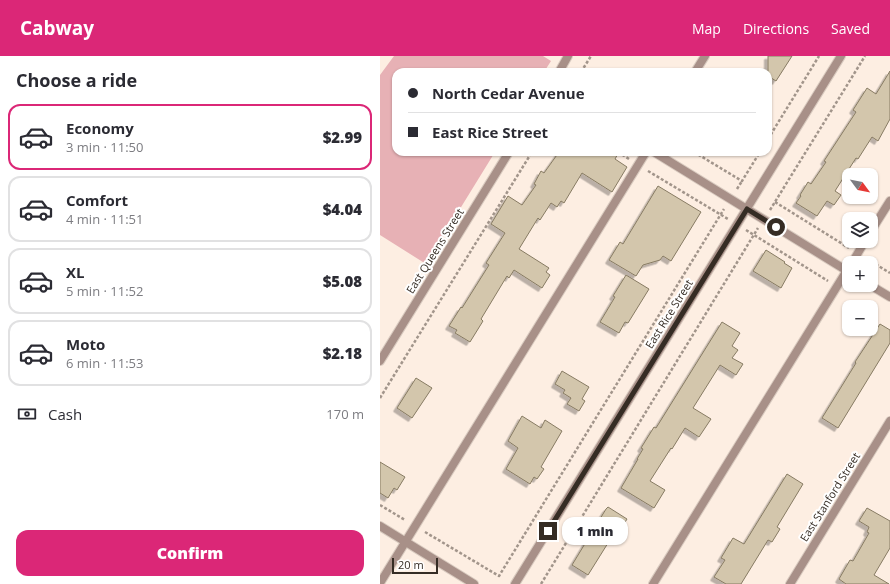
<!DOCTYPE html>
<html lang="en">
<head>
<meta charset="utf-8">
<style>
  :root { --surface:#fff; --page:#f2f2f3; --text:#2b2b33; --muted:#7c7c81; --line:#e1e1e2; --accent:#db2777 }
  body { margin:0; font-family:"Open Sans",sans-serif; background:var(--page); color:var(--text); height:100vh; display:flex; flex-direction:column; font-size:15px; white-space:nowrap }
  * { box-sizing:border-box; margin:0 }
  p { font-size:13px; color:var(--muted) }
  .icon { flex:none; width:22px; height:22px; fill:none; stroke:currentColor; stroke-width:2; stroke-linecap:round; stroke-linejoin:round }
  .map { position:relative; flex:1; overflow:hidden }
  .panel { display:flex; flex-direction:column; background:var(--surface); width:380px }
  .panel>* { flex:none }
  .guide { position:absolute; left:12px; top:12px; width:380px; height:88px; border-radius:12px; box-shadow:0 1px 3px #0004; display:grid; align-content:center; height:88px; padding:0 16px; background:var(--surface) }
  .needle { width:26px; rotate:122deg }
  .controls { position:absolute; left:462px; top:112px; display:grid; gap:8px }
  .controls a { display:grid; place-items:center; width:36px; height:36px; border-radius:8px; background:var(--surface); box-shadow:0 1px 3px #0004; font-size:20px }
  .scale { position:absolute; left:12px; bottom:10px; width:46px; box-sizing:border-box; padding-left:4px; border:2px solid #352c24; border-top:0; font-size:11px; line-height:14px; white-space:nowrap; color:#352c24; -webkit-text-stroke:3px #fff; paint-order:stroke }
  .end { position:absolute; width:18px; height:18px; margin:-9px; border:5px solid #352c24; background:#fff; box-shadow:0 0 0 2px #fff }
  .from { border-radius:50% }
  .bubble { position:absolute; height:28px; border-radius:12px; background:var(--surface); box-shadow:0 1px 3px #0004; font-size:13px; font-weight:800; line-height:28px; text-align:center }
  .guide b { display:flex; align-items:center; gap:14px; height:38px; font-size:15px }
  .guide b+b { border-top:1px solid var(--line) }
  .guide i { width:10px; height:10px; background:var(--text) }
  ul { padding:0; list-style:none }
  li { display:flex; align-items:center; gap:12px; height:66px; margin:0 8px 6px; padding:0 8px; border:2px solid var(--line); border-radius:12px }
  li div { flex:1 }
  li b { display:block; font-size:15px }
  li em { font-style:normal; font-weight:800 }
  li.selected { border-color:var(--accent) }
  li>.icon { width:36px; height:36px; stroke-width:1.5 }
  h2 { padding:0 16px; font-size:18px; line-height:48px }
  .pay { display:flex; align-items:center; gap:10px; height:44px; padding:0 16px; font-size:15px }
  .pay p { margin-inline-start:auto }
  .action { display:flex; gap:8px; margin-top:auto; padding:8px 16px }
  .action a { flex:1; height:46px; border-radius:12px; background:var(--accent); color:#fff; font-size:16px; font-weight:800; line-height:46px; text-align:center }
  header { display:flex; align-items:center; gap:24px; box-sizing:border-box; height:56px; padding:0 20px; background:var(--accent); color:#fff }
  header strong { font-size:19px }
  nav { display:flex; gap:22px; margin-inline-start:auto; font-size:14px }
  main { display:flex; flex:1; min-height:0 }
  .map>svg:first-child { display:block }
  .green { fill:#e7b1b5 }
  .building { fill:#d3c6ac; stroke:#877b63; filter:url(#shadow) }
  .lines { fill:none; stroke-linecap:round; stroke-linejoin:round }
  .lane-casing { stroke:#d9cbc0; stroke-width:10 }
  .street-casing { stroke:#d9cbc0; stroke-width:10 }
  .path { stroke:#a2958b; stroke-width:2.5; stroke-dasharray:3 2; stroke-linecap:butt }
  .lane { stroke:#a89088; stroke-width:8 }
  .street { stroke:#a89088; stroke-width:8 }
  .route { stroke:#352c24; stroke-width:5 }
  .labels { text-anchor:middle; stroke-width:4; stroke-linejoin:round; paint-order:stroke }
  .street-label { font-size:11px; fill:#352c24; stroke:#fff }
</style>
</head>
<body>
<header>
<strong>Cabway</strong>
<nav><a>Map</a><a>Directions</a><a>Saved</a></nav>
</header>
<main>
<section class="panel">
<h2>Choose a ride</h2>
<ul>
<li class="selected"><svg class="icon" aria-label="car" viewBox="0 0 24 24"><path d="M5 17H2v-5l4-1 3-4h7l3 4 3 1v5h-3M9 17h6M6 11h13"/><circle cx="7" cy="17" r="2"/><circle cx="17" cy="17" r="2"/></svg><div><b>Economy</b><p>3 min · 11:50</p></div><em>$2.99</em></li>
<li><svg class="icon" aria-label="car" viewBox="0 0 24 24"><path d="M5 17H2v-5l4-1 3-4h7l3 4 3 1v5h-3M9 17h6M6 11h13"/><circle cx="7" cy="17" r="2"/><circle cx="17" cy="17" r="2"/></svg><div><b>Comfort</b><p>4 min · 11:51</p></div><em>$4.04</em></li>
<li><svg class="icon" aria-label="car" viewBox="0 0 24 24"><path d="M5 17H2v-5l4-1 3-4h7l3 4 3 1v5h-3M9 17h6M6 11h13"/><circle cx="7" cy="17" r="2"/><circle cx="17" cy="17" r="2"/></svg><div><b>XL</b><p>5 min · 11:52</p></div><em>$5.08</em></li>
<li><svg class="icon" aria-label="car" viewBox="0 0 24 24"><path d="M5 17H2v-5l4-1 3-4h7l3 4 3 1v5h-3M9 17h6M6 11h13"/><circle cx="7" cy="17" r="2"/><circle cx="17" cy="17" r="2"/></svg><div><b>Moto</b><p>6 min · 11:53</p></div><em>$2.18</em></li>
</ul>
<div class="pay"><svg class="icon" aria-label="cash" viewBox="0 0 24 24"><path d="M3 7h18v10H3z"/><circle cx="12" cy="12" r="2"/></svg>Cash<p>170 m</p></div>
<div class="action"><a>Confirm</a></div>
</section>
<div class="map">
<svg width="510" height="528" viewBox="0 0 510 528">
  <defs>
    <filter id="shadow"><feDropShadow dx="-3.5" dy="3.5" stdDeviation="0" flood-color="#0004"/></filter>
  </defs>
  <rect width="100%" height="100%" fill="#fdeee2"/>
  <path class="green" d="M 14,0 L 163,0 L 171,5 L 164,16 L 16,16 L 16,96 L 115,96 L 46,208 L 0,179 L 0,19 Z"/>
  <g class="building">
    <path d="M 388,0 L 412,0 L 396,25 L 388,20 Z"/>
    <path d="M 510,15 L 510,63 L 498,85 L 492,81 L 478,103 L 476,102 L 455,135 L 461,139 L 454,149 L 447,145 L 437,160 L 416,147 L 421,140 L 420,139 L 428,126 L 431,128 L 446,106 L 444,105 L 476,56 L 473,54 L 487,32 L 496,38 Z"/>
    <path d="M 179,96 L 239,96 L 235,103 L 247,111 L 232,136 L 202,117 L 184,147 L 181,145 L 177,151 L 171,147 L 160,164 L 158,162 L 139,193 L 169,212 L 166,216 L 170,219 L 162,232 L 134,214 L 129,222 L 127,220 L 101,263 L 103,265 L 90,286 L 75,277 L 77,274 L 69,270 L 81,251 L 82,252 L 109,209 L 106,207 L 125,177 L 111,168 L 128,140 L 142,149 L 156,129 L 154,128 L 161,115 L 164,117 Z"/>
    <path d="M 278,130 L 321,156 L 291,205 L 283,200 L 280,204 L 263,209 L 256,220 L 229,204 L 240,186 L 243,188 Z"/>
    <path d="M 386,194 L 405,206 L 404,207 L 412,212 L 401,232 L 373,215 Z"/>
    <path d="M 246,219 L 269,233 L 248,267 L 245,266 L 239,277 L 220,266 L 235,241 L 233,240 Z"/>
    <path d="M 342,266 L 360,277 L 352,290 L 358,294 L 352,302 L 363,308 L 356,319 L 340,309 L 313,352 L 331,363 L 319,381 L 305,372 L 292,393 L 291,392 L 270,425 L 285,434 L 274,452 L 241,432 L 258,403 L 257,403 L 263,393 L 261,392 L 274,371 L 276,372 Z"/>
    <path d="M 500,268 L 510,274 L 510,287 L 458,372 L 442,362 L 476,307 L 475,306 Z"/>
    <path d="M 182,315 L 209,331 L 202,343 L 205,345 L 199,355 L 187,348 L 191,342 L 183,337 L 185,334 L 175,328 Z"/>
    <path d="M 36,322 L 52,332 L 32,362 L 17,352 Z"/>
    <path d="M 142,360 L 161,372 L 165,364 L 182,375 L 161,411 L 164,413 L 157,423 L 154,421 L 150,428 L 126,413 L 138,392 L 128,385 Z"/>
    <path d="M 0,406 L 25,421 L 17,434 L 14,432 L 8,442 L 0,437 Z"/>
    <path d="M 407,418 L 423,428 L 397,471 L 400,473 L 392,486 L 388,484 L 361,528 L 346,528 L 334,521 L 345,504 L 341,502 L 353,482 L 364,488 Z"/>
    <path d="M 228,451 L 247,463 L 236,481 L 233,479 L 208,519 L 192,509 L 226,453 Z"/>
    <path d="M 487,452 L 510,465 L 510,492 L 494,519 L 509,528 L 466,528 L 459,523 L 470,504 L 473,505 L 489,477 L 487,476 L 489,471 L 479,465 Z"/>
  </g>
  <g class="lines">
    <g class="lane-casing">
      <g id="lane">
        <path d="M 315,16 L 325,0"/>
        <path d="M 491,175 L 510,145"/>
        <path d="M 472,207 L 485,185"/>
        <path d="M 0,527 L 266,96"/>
        <path d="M 273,528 L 469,211"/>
      </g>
    </g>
    <g class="street-casing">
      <g id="street">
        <path d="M 179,16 L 188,0"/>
        <path d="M 274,96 L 469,216"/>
        <path d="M 490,229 L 510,241"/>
        <path d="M 0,305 L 129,96"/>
        <path d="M 0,470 L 94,528"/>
        <path d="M 135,528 L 461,0"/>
        <path d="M 410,528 L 510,365"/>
      </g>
    </g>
    <g class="path">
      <path d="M 201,16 L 211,0"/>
      <path d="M 388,83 L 439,0"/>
      <path d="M 238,96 L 249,103"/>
      <path d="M 314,96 L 362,125 L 380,96"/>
      <path d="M 268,115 L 348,163"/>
      <path d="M 357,133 L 362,125"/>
      <path d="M 395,146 L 469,192"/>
      <path d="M 390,154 L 485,0"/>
      <path d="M 366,174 L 448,225"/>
      <path d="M 487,203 L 510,217"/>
      <path d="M 0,342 L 152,96"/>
      <path d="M 0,449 L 25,464"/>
      <path d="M 45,476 L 119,520 L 344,153"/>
      <path d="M 161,528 L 378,172"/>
    </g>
    <use href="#lane" class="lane"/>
    <use href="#street" class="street"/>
  </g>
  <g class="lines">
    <path class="route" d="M 168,475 L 367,153 L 396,171"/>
  </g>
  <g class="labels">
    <g class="street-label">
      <text transform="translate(55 195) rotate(-58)" y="4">East Queens Street</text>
      <text transform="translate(289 258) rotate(-58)" y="4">East Rice Street</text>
      <text transform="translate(450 441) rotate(-58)" y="4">East Stanford Street</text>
    </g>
  </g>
</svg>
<div class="controls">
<a><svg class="needle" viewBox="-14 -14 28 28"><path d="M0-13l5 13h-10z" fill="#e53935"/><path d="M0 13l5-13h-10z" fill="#7c7c81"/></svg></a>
<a><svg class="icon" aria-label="layers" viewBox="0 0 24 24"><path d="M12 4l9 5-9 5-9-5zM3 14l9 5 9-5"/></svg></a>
<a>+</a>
<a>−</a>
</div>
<div class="scale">20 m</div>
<i class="end from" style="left:396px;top:171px"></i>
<i class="end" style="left:168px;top:475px"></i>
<div class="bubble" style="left:182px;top:461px;width:66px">1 min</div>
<div class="guide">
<b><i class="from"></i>North Cedar Avenue</b>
<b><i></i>East Rice Street</b>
</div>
</div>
</main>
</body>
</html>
